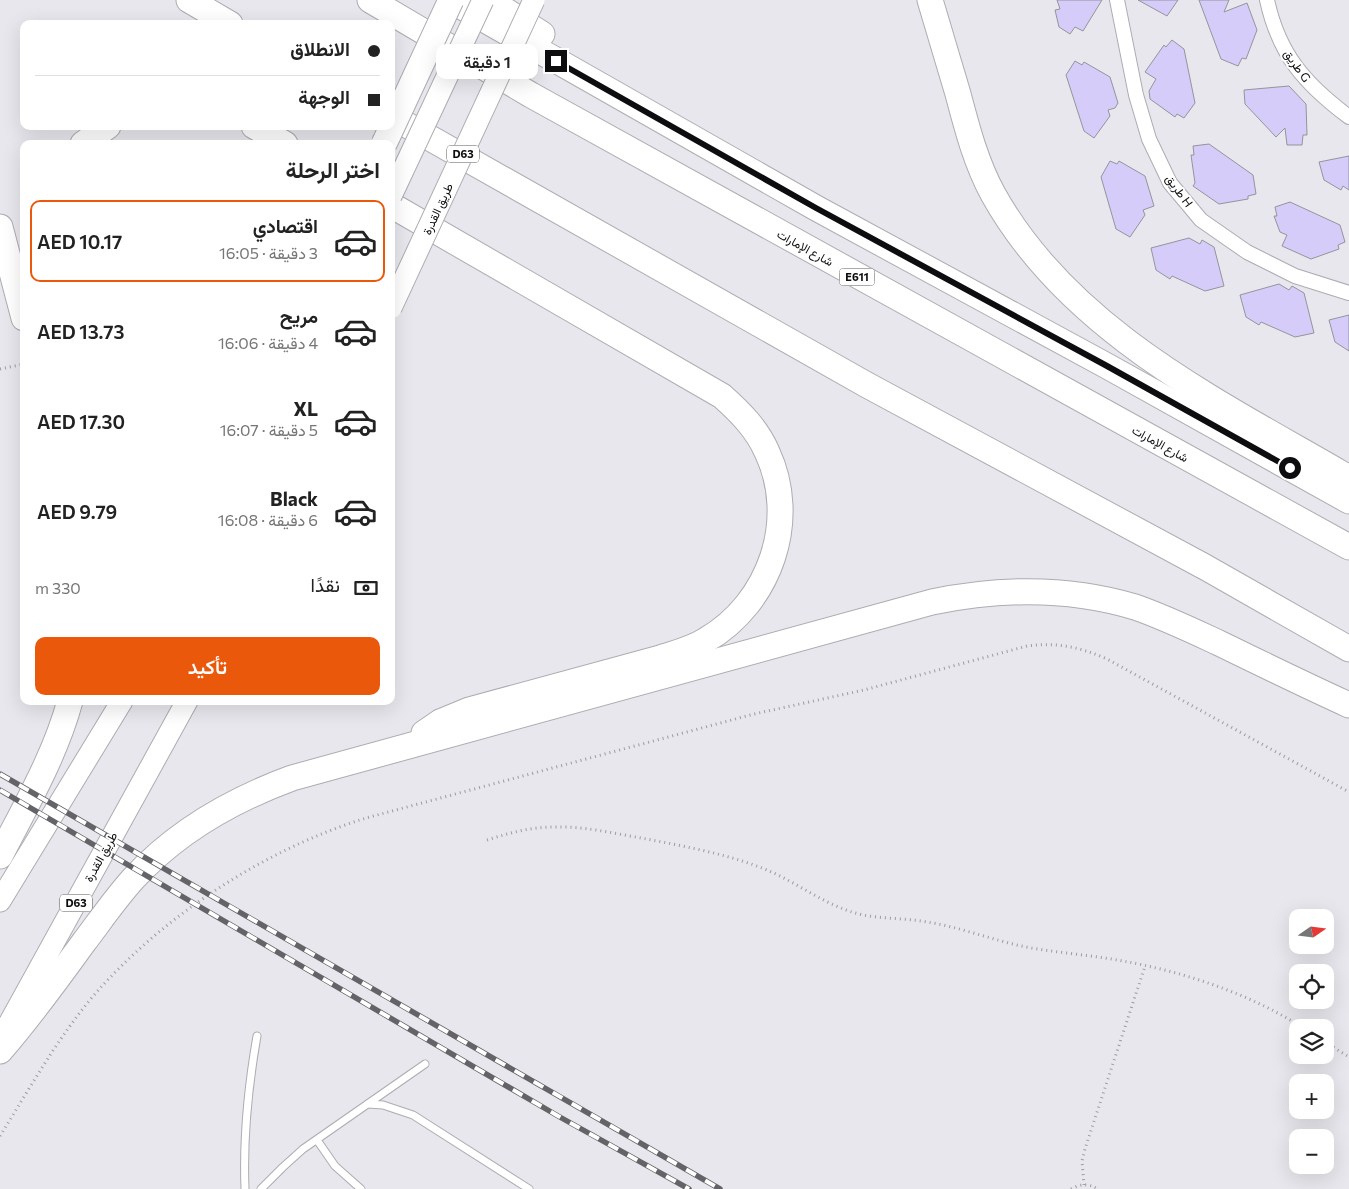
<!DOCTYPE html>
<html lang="ar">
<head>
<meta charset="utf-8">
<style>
  :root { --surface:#fff; --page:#f6f6f6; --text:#222; --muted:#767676; --line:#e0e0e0; --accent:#ea580c }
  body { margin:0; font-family:Commissioner,Vazirmatn,sans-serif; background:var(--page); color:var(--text); direction:rtl; height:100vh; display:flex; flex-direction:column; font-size:19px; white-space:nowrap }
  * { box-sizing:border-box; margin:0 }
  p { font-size:16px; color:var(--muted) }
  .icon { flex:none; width:28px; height:28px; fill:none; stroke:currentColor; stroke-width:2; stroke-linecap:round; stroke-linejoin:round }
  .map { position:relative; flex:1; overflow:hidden; direction:ltr }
  .panel { position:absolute; left:20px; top:140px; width:375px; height:565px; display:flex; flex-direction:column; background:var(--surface); border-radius:10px; box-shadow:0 5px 20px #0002; direction:rtl }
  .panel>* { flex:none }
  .hud { position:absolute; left:20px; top:20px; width:375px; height:110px; border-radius:10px; box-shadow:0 5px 20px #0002; direction:rtl; display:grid; align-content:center; height:110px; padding:0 15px; background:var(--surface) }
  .needle { width:32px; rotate:76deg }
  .tools { position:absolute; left:1289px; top:909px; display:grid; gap:10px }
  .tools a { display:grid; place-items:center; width:45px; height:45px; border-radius:10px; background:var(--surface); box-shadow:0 5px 20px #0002; font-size:25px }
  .end { position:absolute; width:22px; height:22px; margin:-11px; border:6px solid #0d0d0f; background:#fff; box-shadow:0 0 0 2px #fff }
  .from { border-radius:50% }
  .bubble { position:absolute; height:35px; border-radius:10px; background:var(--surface); box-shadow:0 5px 20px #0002; font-size:16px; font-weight:600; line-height:35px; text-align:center; direction:rtl }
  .hud b { display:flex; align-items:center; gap:18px; height:48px; font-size:19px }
  .hud b+b { border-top:1px solid var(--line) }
  .hud i { width:12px; height:12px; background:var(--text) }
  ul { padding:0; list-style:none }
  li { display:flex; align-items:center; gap:15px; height:82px; margin:0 10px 8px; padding:0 5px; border:2px solid transparent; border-radius:10px }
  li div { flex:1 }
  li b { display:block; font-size:19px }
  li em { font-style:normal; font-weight:600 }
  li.current { border-color:var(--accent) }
  li>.icon { width:45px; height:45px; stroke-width:1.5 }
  h2 { padding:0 15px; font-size:22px; line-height:60px }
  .pay { display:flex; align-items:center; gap:12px; height:55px; padding:0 15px; font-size:19px }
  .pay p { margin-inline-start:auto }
  .action { display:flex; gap:10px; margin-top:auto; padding:10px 15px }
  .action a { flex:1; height:58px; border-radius:10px; background:var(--accent); color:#fff; font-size:20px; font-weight:600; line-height:58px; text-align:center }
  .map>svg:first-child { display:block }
  .building { fill:#d5ccfa; stroke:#95949a }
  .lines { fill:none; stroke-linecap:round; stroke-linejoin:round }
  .lane-casing { stroke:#adacb2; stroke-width:9 }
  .street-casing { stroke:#adacb2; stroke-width:16 }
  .primary-casing { stroke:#adacb2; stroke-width:23 }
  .highway-casing { stroke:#adacb2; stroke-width:27 }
  .path { stroke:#9c9ba0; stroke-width:3; stroke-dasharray:1 4; stroke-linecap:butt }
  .lane { stroke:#fff; stroke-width:7 }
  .street { stroke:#fff; stroke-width:14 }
  .primary { stroke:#fff; stroke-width:21 }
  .highway { stroke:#fff; stroke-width:25 }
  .rail-casing { stroke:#646367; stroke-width:5.5 }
  .rail { stroke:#fff; stroke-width:4; stroke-dasharray:11; stroke-linecap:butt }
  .primary-bridge-casing { stroke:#adacb2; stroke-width:23; stroke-linecap:butt }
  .highway-bridge-casing { stroke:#adacb2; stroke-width:27; stroke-linecap:butt }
  .primary-bridge { stroke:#fff; stroke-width:21 }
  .highway-bridge { stroke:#fff; stroke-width:25 }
  .route { stroke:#0d0d0f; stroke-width:6 }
  .labels { text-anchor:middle; stroke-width:4; stroke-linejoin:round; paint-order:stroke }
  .shield { fill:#fff; stroke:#565657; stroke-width:1 }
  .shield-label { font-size:11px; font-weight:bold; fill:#0d0d0f }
  .street-label { font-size:12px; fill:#0d0d0f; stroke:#fff }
</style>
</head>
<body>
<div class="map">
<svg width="1349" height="1189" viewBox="0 0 1349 1189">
  <rect width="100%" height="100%" fill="#e8e7ed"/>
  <g class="building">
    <path d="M 1057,0 L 1102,0 L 1083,31 L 1075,27 L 1070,34 L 1059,27 L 1055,10 L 1060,9 Z"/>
    <path d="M 1138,0 L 1178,0 L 1167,16 Z"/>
    <path d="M 1199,0 L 1229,0 L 1224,12 L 1247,3 L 1257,30 L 1246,59 L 1242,58 L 1238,66 L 1221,59 Z"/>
    <path d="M 1172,40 L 1184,49 L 1195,103 L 1184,118 L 1177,114 L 1175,117 L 1150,99 L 1149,91 L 1156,79 L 1145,72 L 1164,45 L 1166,47 Z"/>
    <path d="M 1075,61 L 1082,65 L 1084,62 L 1110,77 L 1118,103 L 1115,108 L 1108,110 L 1110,116 L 1094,138 L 1084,131 L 1066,75 Z"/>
    <path d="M 1289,86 L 1306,104 L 1307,135 L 1303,135 L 1302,145 L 1287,145 L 1285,128 L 1276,137 L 1245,104 L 1244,90 Z"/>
    <path d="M 1209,144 L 1253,175 L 1256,194 L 1248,196 L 1248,199 L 1219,204 L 1193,186 L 1195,183 L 1191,155 L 1194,155 L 1193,146 Z"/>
    <path d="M 1349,156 L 1349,190 L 1343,186 L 1341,190 L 1324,180 L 1319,162 Z"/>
    <path d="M 1110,161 L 1117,164 L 1119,161 L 1145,176 L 1154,206 L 1143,210 L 1145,215 L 1130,237 L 1116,229 L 1101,177 Z"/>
    <path d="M 1290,202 L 1340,225 L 1345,242 L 1338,245 L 1339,249 L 1311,259 L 1282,246 L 1287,235 L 1280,232 L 1274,216 L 1277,216 L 1275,207 Z"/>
    <path d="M 1189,238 L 1200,244 L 1202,240 L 1214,247 L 1224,286 L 1205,291 L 1172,276 L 1170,279 L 1156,270 L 1151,248 Z"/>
    <path d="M 1279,284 L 1289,290 L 1292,286 L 1304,293 L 1314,333 L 1295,337 L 1261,322 L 1259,325 L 1246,317 L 1240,295 Z"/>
    <path d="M 1349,315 L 1349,351 L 1335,342 L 1329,320 Z"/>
  </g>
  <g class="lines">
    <g class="lane-casing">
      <g id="lane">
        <path d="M 368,1104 L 383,1105 L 413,1115 L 529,1189"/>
        <path d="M 317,1140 L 335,1166 L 361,1189"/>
        <path d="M 245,1189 C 243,1137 248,1087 257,1036"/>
        <path d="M 261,1189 L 283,1167 L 303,1149 L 425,1064"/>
      </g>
    </g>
    <g class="street-casing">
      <g id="street">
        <path d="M 1117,0 L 1136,95 L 1149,139 L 1170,183 L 1201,220 L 1247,252 L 1295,276 L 1349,293"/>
        <path d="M 1267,0 C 1279,55 1305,84 1349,117"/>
      </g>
    </g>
    <g class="primary-casing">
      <g id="primary">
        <path d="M 0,901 L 122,701"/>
        <path d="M 0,1040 L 187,701"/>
      </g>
    </g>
    <g class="highway-casing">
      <g id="highway">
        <path d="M 189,0 L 230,24"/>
        <path d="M 370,0 L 531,95 L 1349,547"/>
        <path d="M 450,0 L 816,208 L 1107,366 L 1349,501"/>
        <path d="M 489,0 L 542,34"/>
        <path d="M 930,0 C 939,31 949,63 958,94 C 967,128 976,163 993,194 C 1069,331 1219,402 1349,478"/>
        <path d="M 391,116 L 867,385 L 1205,567 L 1349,649"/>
        <path d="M 254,126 L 285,144"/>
        <path d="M 83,144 L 108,126"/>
        <path d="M 391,205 L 722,396 C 740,412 757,429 767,452 C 799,520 770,603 706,640 C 692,649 675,653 660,658 L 469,710 L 440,722 L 424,733"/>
        <path d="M 0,227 L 24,318"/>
        <path d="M 0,856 C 26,805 55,756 70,701"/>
        <path d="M 0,1051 C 30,1017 57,979 84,942 C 100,921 115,899 133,879 C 176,832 232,800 292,778 L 932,602 C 1000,588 1069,587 1135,607 C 1164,617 1191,630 1219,643 C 1262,664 1305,685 1349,705"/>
      </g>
    </g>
    <g class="path">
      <path d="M 0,369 L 24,364"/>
      <path d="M 487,840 C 509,833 531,827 554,827 C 585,826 616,834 647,839 C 687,847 728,854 767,870 C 800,884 827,907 863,915 C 884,919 905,918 927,922 C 960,927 992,940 1026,947 C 1058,953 1091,955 1123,961 C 1184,972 1251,994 1303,1028"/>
      <path d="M 1325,1042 L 1349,1057"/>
      <path d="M 0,1136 C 30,1088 58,1037 95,994 C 164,915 266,849 366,818 L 754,714 L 864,690 L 1027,646 C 1056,642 1080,647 1107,659 L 1349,792"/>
      <path d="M 1084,1185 L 1082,1161 L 1085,1149 L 1145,966"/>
      <path d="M 1071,1189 C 1080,1184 1088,1183 1098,1189"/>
    </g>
    <use href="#lane" class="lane"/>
    <use href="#street" class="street"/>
    <use href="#primary" class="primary"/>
    <use href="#highway" class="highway"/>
    <g class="rail-casing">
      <g id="rail">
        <path d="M 0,774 L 720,1189"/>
        <path d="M 0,790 L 558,1116 L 689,1189"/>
      </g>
    </g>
    <use href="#rail" class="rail"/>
    <g class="primary-bridge-casing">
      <g id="primary-bridge">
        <path d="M 391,196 L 483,0"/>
        <path d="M 391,308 L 534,0"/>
      </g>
    </g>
    <g class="highway-bridge-casing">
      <path id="highway-bridge" d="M 384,144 L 451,0"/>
    </g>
    <use href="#primary-bridge" class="primary-bridge"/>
    <use href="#highway-bridge" class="highway-bridge"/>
  </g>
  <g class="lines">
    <path class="route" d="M 556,61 L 816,208 L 1107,366 L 1290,468"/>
  </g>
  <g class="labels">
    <g class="shield">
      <rect x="447" y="145.5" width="32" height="17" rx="4"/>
      <rect x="839.5" y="268.5" width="35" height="17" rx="4"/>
      <rect x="60" y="894.5" width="32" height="17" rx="4"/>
    </g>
    <g class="shield-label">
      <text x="463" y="158">D63</text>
      <text x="857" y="281">E611</text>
      <text x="76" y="907">D63</text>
    </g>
    <g class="street-label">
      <text transform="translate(1297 66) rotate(55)" y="4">طريق G</text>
      <text transform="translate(1179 191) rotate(54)" y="4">طريق H</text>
      <text transform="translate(438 209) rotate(-65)" y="4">طريق القدرة</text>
      <text transform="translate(805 248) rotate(29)" y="4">شارع الإمارات</text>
      <text transform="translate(1160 444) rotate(29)" y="4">شارع الإمارات</text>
      <text transform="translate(101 857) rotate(-61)" y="4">طريق القدرة</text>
    </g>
  </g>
</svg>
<div class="tools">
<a><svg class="needle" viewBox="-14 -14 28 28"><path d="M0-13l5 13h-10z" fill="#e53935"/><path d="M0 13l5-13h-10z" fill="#767676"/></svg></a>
<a><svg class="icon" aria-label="locate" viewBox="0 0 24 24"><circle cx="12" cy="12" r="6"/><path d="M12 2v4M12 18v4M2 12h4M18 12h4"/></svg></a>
<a><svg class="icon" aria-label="layers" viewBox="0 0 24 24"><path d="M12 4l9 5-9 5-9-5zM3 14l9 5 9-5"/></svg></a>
<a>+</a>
<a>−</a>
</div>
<i class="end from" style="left:1290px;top:468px"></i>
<i class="end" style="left:556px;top:61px"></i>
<div class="bubble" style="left:436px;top:44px;width:102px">1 دقيقة</div>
<div class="hud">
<b><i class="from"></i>الانطلاق</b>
<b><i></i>الوجهة</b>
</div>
<section class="panel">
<h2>اختر الرحلة</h2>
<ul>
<li class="current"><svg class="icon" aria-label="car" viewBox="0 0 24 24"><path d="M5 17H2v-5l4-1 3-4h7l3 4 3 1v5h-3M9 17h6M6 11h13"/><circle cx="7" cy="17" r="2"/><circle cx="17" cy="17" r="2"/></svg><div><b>اقتصادي</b><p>3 دقيقة · 16:05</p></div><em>AED 10.17</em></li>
<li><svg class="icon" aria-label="car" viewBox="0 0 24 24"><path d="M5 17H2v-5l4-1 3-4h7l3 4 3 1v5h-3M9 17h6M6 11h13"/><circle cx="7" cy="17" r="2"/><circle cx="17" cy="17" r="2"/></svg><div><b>مريح</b><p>4 دقيقة · 16:06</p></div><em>AED 13.73</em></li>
<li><svg class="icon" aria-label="car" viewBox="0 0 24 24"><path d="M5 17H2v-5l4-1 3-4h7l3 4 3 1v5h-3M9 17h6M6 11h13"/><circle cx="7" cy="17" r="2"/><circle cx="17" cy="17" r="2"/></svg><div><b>XL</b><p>5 دقيقة · 16:07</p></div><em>AED 17.30</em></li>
<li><svg class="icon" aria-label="car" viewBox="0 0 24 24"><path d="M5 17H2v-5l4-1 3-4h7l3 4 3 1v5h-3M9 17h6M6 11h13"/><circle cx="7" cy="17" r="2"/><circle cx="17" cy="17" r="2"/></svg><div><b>Black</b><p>6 دقيقة · 16:08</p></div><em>AED 9.79</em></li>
</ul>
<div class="pay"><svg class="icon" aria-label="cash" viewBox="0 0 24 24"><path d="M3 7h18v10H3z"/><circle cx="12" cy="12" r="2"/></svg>نقدًا<p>330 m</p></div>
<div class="action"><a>تأكيد</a></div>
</section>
</div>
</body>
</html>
